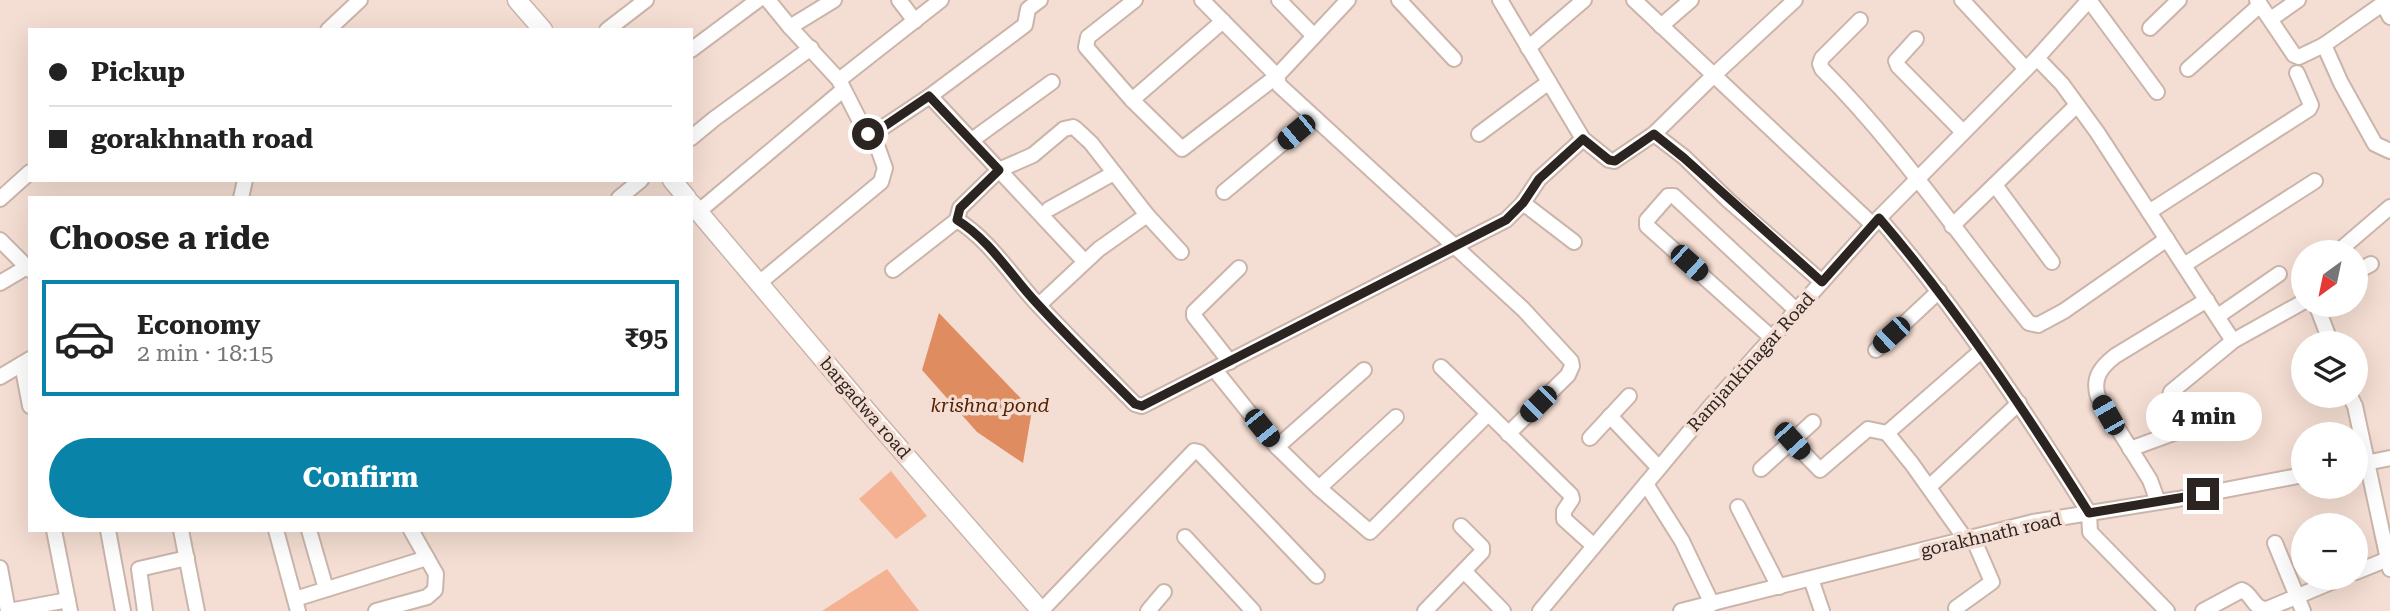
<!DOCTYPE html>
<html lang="en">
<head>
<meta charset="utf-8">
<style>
  :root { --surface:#fff; --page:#f6f6f6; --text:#222; --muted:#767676; --line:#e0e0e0; --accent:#0a83a9 }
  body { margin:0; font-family:"Roboto Serif",serif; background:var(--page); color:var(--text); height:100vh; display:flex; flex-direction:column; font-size:26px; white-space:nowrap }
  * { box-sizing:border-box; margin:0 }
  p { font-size:23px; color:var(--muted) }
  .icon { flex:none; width:38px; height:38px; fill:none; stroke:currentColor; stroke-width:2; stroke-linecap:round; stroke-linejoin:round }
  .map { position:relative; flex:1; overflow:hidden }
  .side { position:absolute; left:28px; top:196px; width:665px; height:336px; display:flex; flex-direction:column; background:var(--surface); border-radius:0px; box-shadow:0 7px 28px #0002 }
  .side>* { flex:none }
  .banner { position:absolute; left:28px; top:28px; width:665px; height:154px; border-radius:0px; box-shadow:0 7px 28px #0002; display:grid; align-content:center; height:154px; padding:0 21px; background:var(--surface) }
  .needle { width:46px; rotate:213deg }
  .fabs { position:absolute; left:2291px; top:240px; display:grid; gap:14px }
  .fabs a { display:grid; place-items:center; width:77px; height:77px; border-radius:50%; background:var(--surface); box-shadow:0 7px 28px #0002; font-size:35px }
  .end { position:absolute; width:32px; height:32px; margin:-16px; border:9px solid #2c2420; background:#fff; box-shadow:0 0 0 4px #fff }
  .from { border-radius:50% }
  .bubble { position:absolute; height:49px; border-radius:24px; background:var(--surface); box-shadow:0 7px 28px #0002; font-size:23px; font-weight:700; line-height:49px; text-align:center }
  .car { position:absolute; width:21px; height:42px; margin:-21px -10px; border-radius:9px; box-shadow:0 0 5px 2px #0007; background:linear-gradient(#222 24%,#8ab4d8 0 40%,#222 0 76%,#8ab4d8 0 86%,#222 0) }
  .banner b { display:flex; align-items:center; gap:24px; height:66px; font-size:26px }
  .banner b+b { border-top:2px solid var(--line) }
  .banner i { width:18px; height:18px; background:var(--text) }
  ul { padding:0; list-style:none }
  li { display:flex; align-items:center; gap:21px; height:116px; margin:0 14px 10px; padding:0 7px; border:4px solid var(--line); border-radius:0px }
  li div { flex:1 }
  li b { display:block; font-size:26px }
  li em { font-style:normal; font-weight:700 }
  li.active { border-color:var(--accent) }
  li>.icon { width:63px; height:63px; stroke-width:1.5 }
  h2 { padding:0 21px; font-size:32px; line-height:84px }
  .cta { display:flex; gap:14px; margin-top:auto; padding:14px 21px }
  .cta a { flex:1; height:80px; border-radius:42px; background:var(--accent); color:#fff; font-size:28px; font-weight:700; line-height:80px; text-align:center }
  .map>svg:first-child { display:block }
  .green { fill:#f5b292 }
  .water { fill:#e08c61 }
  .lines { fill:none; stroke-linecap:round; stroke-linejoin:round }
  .minor-casing { stroke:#cbb5aa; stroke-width:18 }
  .major-casing { stroke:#cbb5aa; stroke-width:21 }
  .minor { stroke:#fff; stroke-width:14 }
  .major { stroke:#fff; stroke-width:18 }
  .route { stroke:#2c2420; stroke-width:9 }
  .labels { text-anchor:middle; stroke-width:7; stroke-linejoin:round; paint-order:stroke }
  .street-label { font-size:18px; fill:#2c2420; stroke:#f4ddd2 }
  .water-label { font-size:19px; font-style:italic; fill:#552000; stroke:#f4ddd2 }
</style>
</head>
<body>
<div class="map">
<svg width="2390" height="611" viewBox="0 0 2390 611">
  <rect width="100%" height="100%" fill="#f4ddd2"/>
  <g class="green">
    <path d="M 891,471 L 927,516 L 896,539 L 859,499 Z"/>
    <path d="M 887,569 L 919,611 L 822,611 Z"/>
  </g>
  <path class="water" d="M 939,313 L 1032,410 L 1023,463 L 977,432 L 922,370 Z"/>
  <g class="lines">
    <g class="minor-casing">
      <g id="minor">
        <path d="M 768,0 L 790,27 L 839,80 L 865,131 L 873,134 L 930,96 L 999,170 L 960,208 L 957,220"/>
        <path d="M 899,0 L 915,21"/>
        <path d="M 1135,0 L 1088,37 L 1086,47 L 1132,100 L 1182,149 L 1277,76 L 1202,0"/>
        <path d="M 1279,0 L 1314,36"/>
        <path d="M 1348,0 L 1277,76 L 1279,85 L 1523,309 L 1571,361 L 1572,366 L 1568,375 L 1508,434"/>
        <path d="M 1399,0 L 1454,59"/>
        <path d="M 1500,0 L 1583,139 L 1609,160 L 1614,161 L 1654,134 L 1713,76 L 1795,0"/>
        <path d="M 1634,0 L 1873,225"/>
        <path d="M 1962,0 L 2026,69"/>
        <path d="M 2089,0 L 2157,92"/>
        <path d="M 2257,0 L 2294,55 L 2299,57 L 2324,45 L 2388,0"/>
        <path d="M 2383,4 L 2390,17"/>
        <path d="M 2271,19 L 2298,0"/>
        <path d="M 1860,20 L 1822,58 L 1820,64 L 1822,69 C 1899,146 1960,238 2029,323 L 2038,325 L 2064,311 L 2167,239"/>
        <path d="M 1661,26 L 1691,0"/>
        <path d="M 790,27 L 834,0"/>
        <path d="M 2150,28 L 2179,0"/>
        <path d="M 328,30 L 360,0"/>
        <path d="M 607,30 L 646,0"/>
        <path d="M 1916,39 L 1896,61 L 1898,66 L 1963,132"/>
        <path d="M 2324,45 L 2341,83 L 2375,144 L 2390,151"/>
        <path d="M 1528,48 L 1584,0"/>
        <path d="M 691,50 L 758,0"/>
        <path d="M 2037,58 L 2062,84 L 2097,132 L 2233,341"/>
        <path d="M 2188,69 L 2260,5"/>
        <path d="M 839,80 L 941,0"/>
        <path d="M 930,96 L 1025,25 L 1028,9 L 1040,0"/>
        <path d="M 1132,100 L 1223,21"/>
        <path d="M 1479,134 L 1549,82"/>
        <path d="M 1654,134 L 1684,157 L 1728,200 L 1822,282"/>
        <path d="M 691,138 L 714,119 L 811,48"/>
        <path d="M 972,140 L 1052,82"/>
        <path d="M 1995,185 L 2052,262"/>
        <path d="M 1224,192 L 1314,117"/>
        <path d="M 241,198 L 245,180"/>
        <path d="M 619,198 L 641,180"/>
        <path d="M 0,199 L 30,172"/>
        <path d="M 1523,203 L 1539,179 L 1583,139"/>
        <path d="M 1049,209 L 1114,173"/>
        <path d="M 698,212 L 843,90"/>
        <path d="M 2149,212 L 2309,109 L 2311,105 L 2297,73"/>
        <path d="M 1879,218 C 1958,310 2025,411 2089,513 L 2090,532 L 2167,611"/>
        <path d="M 1952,226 L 2077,105"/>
        <path d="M 0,240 L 30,270"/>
        <path d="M 2341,249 L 2390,207"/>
        <path d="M 1085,262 L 999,170 L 1033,155 L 1064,129 L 1073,127 L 1076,129 L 1091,143 L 1147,215 L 1181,252"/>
        <path d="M 2184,265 L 2315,181"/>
        <path d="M 893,270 L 957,220 C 987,238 1009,272 1032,298 C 1061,330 1093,361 1123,392 L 1135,404 L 1142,406 L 1506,220 L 1523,203 L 1574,242"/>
        <path d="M 2356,272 L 2371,264"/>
        <path d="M 0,283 L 27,267"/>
        <path d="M 759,283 L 881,182 L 885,168 L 873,134"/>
        <path d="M 2316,304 L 2331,343"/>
        <path d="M 1039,305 L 1099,249 L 1147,215"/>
        <path d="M 2218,316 L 2279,274"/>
        <path d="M 1772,338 L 1647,226 L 1647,220 L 1668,196 L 1674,196 L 1796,310"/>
        <path d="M 1876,350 L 1939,291"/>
        <path d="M 1230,362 L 1194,316 L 1194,312 L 1239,268"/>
        <path d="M 22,364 L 30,406"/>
        <path d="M 1441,367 L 1571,495 L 1572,499 L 1564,511 L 1564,519 L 1594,546"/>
        <path d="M 1215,370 L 1277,447 L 1319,488 L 1370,532 L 1488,414"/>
        <path d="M 0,377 L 30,359"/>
        <path d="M 2350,396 L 2355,406 L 2390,569"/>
        <path d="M 1610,416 L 1659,468"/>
        <path d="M 2187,428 L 2169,399 L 2171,392 L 2233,341 L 2303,302"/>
        <path d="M 1590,438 L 1629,396"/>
        <path d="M 1792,441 L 1820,470 L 1868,429 L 1887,433"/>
        <path d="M 1277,447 L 1364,370"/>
        <path d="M 2130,449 L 2212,419"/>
        <path d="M 2356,465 L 2390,458"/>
        <path d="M 1761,469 L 1813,422"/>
        <path d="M 1646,484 L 1682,541 L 1712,604"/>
        <path d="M 1929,487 L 2019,403"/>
        <path d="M 1319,488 L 1396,417"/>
        <path d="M 2158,502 L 2150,480 L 2098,397 C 2092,378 2101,367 2115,356 L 2207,300"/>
        <path d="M 1738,507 L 1779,587"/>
        <path d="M 54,530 L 70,611"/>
        <path d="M 108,530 L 123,611"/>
        <path d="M 181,530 L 197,611"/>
        <path d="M 276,530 L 298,611"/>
        <path d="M 309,530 L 326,589"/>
        <path d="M 1185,537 L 1253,611"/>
        <path d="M 1966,540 L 1912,464 L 1887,433 L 1981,351"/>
        <path d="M 2275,543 L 2303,611"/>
        <path d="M 0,568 L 8,611"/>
        <path d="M 1464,571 L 1503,611"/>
        <path d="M 2356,572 L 2388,559"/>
        <path d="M 1811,579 L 1822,611"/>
        <path d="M 295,599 L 427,558"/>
        <path d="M 1956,608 L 1992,582 L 1973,538"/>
        <path d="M 9,611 L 68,600"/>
        <path d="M 145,611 L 139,569 L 187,558"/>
        <path d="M 376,611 L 427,597 L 435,590 L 436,574 L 411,530"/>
        <path d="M 1041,611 L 1194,451 L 1199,452 L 1317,576"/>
        <path d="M 1148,611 L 1164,592"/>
        <path d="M 1425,611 L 1482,552 L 1482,547 L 1461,526"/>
        <path d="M 1540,611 L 1710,407 L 1879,218 L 2037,58 L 2089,0"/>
        <path d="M 1681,611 L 2033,522 L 2178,499 L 2303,475"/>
        <path d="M 2203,611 L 2242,590 C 2253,595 2253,609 2267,609 L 2341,578"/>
      </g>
    </g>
    <g class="major-casing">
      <g id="major">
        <path d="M 517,0 L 543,30"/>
        <path d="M 672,180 L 687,198"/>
        <path d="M 691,203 L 860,403 L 1041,611"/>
      </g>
    </g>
    <use href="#minor" class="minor"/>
    <use href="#major" class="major"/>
  </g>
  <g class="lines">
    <path class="route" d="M 868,134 L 873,134 L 929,96 L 999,170 L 960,208 L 957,220 C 987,238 1009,272 1032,298 C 1061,330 1092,361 1123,392 L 1135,404 L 1142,406 L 1506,220 L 1523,203 L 1539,179 L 1583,139 L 1609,160 L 1615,161 L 1654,134 L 1684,158 L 1822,282 L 1879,218 C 1958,310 2025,411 2089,513 L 2203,494"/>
  </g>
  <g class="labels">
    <g class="street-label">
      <text transform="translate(1751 362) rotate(-48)" y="6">Ramjankinagar Road</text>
      <text transform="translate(865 408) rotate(49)" y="6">bargadwa road</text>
      <text transform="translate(1991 535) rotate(-13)" y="6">gorakhnath road</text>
    </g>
    <g class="water-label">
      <text x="990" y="412">krishna pond</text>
    </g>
  </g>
</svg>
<div class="fabs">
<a><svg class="needle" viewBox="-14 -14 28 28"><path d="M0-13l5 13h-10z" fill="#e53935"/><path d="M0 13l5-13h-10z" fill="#767676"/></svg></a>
<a><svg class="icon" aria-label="layers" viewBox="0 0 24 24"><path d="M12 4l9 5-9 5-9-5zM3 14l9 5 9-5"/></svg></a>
<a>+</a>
<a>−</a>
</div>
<i class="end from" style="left:868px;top:134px"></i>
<i class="end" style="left:2203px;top:494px"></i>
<div class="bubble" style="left:2146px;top:392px;width:116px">4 min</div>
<i class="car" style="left:1296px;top:132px;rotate:230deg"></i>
<i class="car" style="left:1689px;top:263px;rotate:132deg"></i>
<i class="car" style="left:1891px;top:335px;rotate:227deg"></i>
<i class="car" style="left:1538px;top:404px;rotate:225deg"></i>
<i class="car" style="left:2108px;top:415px;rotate:330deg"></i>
<i class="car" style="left:1262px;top:428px;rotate:141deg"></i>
<i class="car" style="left:1792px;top:441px;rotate:138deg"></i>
<div class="banner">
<b><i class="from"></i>Pickup</b>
<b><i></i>gorakhnath road</b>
</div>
<section class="side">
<h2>Choose a ride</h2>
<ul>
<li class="active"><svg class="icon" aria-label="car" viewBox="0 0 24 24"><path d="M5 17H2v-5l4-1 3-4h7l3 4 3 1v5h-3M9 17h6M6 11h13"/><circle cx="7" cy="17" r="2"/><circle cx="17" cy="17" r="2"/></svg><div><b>Economy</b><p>2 min · 18:15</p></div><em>₹95</em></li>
</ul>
<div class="cta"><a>Confirm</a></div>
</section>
</div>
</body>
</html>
